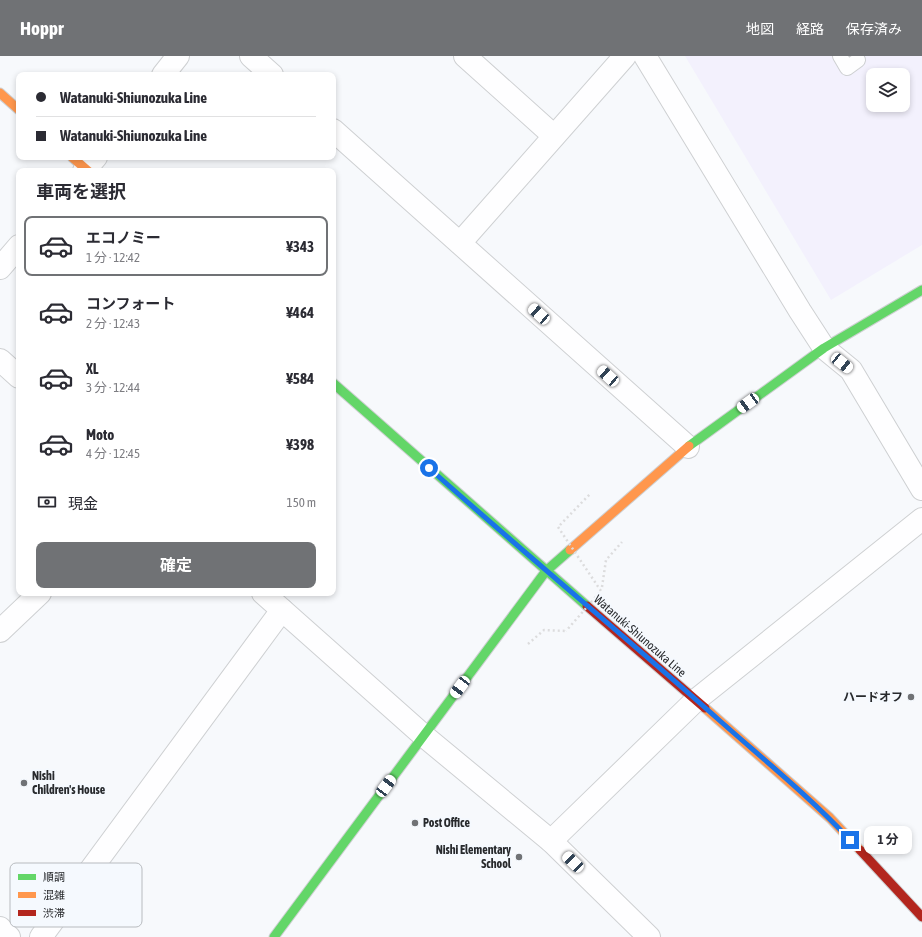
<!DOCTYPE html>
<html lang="ja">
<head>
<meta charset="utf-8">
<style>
  :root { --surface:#fff; --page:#f2f2f3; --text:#2b2b33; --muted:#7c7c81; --line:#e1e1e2; --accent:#707275 }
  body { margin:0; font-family:"Asap Condensed","Noto Sans JP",sans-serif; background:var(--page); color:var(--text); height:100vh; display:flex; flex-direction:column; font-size:15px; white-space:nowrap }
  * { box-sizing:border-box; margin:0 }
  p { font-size:13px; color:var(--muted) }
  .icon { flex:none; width:22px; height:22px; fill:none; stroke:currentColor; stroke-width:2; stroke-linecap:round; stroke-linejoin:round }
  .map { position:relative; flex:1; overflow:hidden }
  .side { position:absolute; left:16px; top:112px; width:320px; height:428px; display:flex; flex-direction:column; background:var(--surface); border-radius:8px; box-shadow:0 2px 6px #0003 }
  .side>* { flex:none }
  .guide { position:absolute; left:16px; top:16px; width:320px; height:88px; border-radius:8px; box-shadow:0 2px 6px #0003; display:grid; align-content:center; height:88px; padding:0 20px; background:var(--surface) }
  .fabs { position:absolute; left:866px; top:12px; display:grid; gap:8px }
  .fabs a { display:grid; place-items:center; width:44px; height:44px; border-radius:8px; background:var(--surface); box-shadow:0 2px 6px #0003; font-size:20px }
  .end { position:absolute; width:18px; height:18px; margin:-9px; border:5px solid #1a73e8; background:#fff; box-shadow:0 0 0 2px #fff }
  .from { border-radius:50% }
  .bubble { position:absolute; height:28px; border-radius:8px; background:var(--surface); box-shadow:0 2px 6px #0003; font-size:13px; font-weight:700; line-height:28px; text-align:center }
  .car { position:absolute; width:12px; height:24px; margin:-12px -6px; border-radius:5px; box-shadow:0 0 3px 1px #0007; background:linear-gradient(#fff 24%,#345 0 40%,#fff 0 76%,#345 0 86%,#fff 0) }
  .guide b { display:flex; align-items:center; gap:14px; height:38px; font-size:15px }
  .guide b+b { border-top:1px solid var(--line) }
  .guide i { width:10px; height:10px; background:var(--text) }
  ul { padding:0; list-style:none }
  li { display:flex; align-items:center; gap:12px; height:60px; margin:0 8px 6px; padding:0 12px; border:2px solid transparent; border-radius:8px }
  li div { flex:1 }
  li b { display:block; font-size:15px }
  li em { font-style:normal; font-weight:700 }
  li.on { border-color:var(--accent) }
  li>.icon { width:36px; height:36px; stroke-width:1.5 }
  h2 { padding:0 20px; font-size:18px; line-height:48px }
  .pay { display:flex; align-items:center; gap:10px; height:44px; padding:0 20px; font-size:15px }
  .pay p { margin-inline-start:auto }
  .action { display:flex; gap:8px; margin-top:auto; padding:8px 20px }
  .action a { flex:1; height:46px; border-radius:8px; background:var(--accent); color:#fff; font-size:16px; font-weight:700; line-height:46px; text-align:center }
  header { display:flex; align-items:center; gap:24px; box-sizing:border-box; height:56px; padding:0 20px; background:var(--accent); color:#fff }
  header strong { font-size:19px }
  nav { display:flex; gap:22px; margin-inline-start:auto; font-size:14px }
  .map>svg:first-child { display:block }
  .industrial { fill:#f3f1fd; fill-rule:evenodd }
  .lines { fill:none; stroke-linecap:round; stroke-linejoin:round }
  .lane-casing { stroke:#ced0d2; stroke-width:16 }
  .street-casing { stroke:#ced0d2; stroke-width:24 }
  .fast-casing { stroke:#ced0d2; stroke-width:11 }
  .slow-casing { stroke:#ced0d2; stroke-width:11 }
  .jam-casing { stroke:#ced0d2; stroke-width:11 }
  .path { stroke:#dcdcdd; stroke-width:2.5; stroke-dasharray:2 3; stroke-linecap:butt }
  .lane { stroke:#fefeff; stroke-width:14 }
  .street { stroke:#fefeff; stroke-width:22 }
  .fast { stroke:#63d668; stroke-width:9 }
  .slow { stroke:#ff974d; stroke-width:9 }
  .jam { stroke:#b3261e; stroke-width:9 }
  .path-bridge { stroke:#dcdcdd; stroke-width:2.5; stroke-dasharray:2 3; stroke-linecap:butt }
  .route { stroke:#1a73e8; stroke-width:5 }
  .poi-dot { fill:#707275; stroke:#f5f9fe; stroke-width:1.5 }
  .labels { text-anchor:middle; stroke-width:4; stroke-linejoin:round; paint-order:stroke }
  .street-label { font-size:12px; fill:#282a2d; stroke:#f5f9fe }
  .poi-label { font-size:12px; font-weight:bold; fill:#282a2d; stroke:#f5f9fe; text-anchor:end }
  .key { fill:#f5f9fe; stroke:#b8bbbf; stroke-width:1 }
  .key-label { font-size:11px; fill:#282a2d }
</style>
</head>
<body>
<header>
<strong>Hoppr</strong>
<nav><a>地図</a><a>経路</a><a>保存済み</a></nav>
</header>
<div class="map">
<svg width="922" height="881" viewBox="0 0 922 881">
  <rect width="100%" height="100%" fill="#f7f9fc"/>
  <path class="industrial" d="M 685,0 L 922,0 L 922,189 L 831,244 ZM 873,19 L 903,19 L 903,49 L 873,49 Z"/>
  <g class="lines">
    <g class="lane-casing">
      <path id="lane" d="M 840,0 L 847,12 L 858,4"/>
    </g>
    <g class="street-casing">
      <g id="street">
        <path d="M 251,0 L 272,19"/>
        <path d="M 465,0 L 554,80"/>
        <path d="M 645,0 L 800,255 L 824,292 L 851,314 L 922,433"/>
        <path d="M 163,19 L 178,0"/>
        <path d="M 333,74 L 688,391"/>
        <path d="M 84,115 L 96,101"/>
        <path d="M 460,187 L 625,0"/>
        <path d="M 0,212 L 19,190"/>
        <path d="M 0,304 L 19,321"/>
        <path d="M 263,537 L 424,680 L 551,785 L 649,881"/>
        <path d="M 0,575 L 40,537"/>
        <path d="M 551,785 L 696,644 L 922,463"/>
        <path d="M 0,872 L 9,881"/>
        <path d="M 41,881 L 282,554"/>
      </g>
    </g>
    <g class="fast-casing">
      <g id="fast">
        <path d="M 333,327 L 587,550"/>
        <path d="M 689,390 L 824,292 L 922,234"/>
        <path d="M 274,881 L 546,515 L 570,494"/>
      </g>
    </g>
    <g class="slow-casing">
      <g id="slow">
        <path d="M 0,37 L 19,54"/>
        <path d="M 72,101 L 88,115"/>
        <path d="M 570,494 L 689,390"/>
        <path d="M 705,652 L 830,762 L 860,794"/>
      </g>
    </g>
    <g class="jam-casing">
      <g id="jam">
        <path d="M 587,550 L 705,652"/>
        <path d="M 860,794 L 922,861"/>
      </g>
    </g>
    <g class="path">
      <path d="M 560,469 L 590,438"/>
      <path d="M 602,531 L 606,504 L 622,486"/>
      <path d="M 528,588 L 544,574 L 566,575"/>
    </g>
    <use href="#lane" class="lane"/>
    <use href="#street" class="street"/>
    <use href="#fast" class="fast"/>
    <use href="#slow" class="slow"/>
    <use href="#jam" class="jam"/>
    <path class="path-bridge" d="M 558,471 L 601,535 L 566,575"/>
  </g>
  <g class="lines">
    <path class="route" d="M 429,412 C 524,497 623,579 719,664 C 763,703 810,741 850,784"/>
  </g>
  <g class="poi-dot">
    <circle cx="911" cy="641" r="4"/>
    <circle cx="24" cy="727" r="4"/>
    <circle cx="415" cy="767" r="4"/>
    <circle cx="519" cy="801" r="4"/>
  </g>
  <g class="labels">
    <g class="street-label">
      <text transform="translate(640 580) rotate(41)" y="4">Watanuki-Shiunozuka Line</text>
    </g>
    <g class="poi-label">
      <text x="903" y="645">ハードオフ</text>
      <text x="32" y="724" text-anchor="start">Nishi<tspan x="32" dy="14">Children's House</tspan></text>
      <text x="423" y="771" text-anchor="start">Post Office</text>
      <text x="511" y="798">Nishi Elementary<tspan x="511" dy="14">School</tspan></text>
    </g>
  </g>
  <rect x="10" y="807" width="132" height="64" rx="6" class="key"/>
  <rect x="18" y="818" width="18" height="6" fill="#63d668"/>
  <rect x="18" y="836" width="18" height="6" fill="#ff974d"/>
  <rect x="18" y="854" width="18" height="6" fill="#b3261e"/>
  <g class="key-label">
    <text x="43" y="825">順調</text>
    <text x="43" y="843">混雑</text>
    <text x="43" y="861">渋滞</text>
  </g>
</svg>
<div class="fabs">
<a><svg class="icon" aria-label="layers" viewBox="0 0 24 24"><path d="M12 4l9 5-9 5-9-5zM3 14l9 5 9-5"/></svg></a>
</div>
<i class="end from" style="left:429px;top:412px"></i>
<i class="end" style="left:850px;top:784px"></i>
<div class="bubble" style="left:864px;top:770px;width:48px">1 分</div>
<i class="car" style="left:539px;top:258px;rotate:312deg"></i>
<i class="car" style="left:842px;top:307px;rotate:129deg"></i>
<i class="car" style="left:608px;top:320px;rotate:312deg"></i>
<i class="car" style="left:748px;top:347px;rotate:234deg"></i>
<i class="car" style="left:460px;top:631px;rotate:217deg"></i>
<i class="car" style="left:386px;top:730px;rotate:37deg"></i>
<i class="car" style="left:573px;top:806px;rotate:314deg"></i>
<div class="guide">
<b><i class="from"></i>Watanuki-Shiunozuka Line</b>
<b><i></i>Watanuki-Shiunozuka Line</b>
</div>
<section class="side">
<h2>車両を選択</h2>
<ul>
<li class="on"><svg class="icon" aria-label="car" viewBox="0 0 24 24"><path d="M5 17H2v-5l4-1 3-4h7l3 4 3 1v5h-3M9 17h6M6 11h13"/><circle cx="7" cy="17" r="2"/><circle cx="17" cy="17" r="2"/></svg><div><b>エコノミー</b><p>1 分 · 12:42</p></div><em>¥343</em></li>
<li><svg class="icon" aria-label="car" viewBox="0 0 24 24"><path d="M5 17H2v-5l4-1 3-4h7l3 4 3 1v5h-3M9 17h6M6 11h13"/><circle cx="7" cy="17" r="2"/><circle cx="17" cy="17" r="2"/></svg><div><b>コンフォート</b><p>2 分 · 12:43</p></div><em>¥464</em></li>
<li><svg class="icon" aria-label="car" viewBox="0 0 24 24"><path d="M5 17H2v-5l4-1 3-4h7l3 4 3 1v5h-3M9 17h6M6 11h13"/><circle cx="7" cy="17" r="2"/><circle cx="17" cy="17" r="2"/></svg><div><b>XL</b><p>3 分 · 12:44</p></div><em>¥584</em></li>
<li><svg class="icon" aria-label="car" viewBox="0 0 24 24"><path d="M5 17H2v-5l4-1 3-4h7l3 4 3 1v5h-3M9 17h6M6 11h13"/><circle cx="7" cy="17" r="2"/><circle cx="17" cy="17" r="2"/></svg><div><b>Moto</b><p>4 分 · 12:45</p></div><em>¥398</em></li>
</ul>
<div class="pay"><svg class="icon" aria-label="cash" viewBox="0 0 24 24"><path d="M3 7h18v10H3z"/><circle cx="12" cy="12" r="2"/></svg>現金<p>150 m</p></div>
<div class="action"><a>確定</a></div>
</section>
</div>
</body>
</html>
